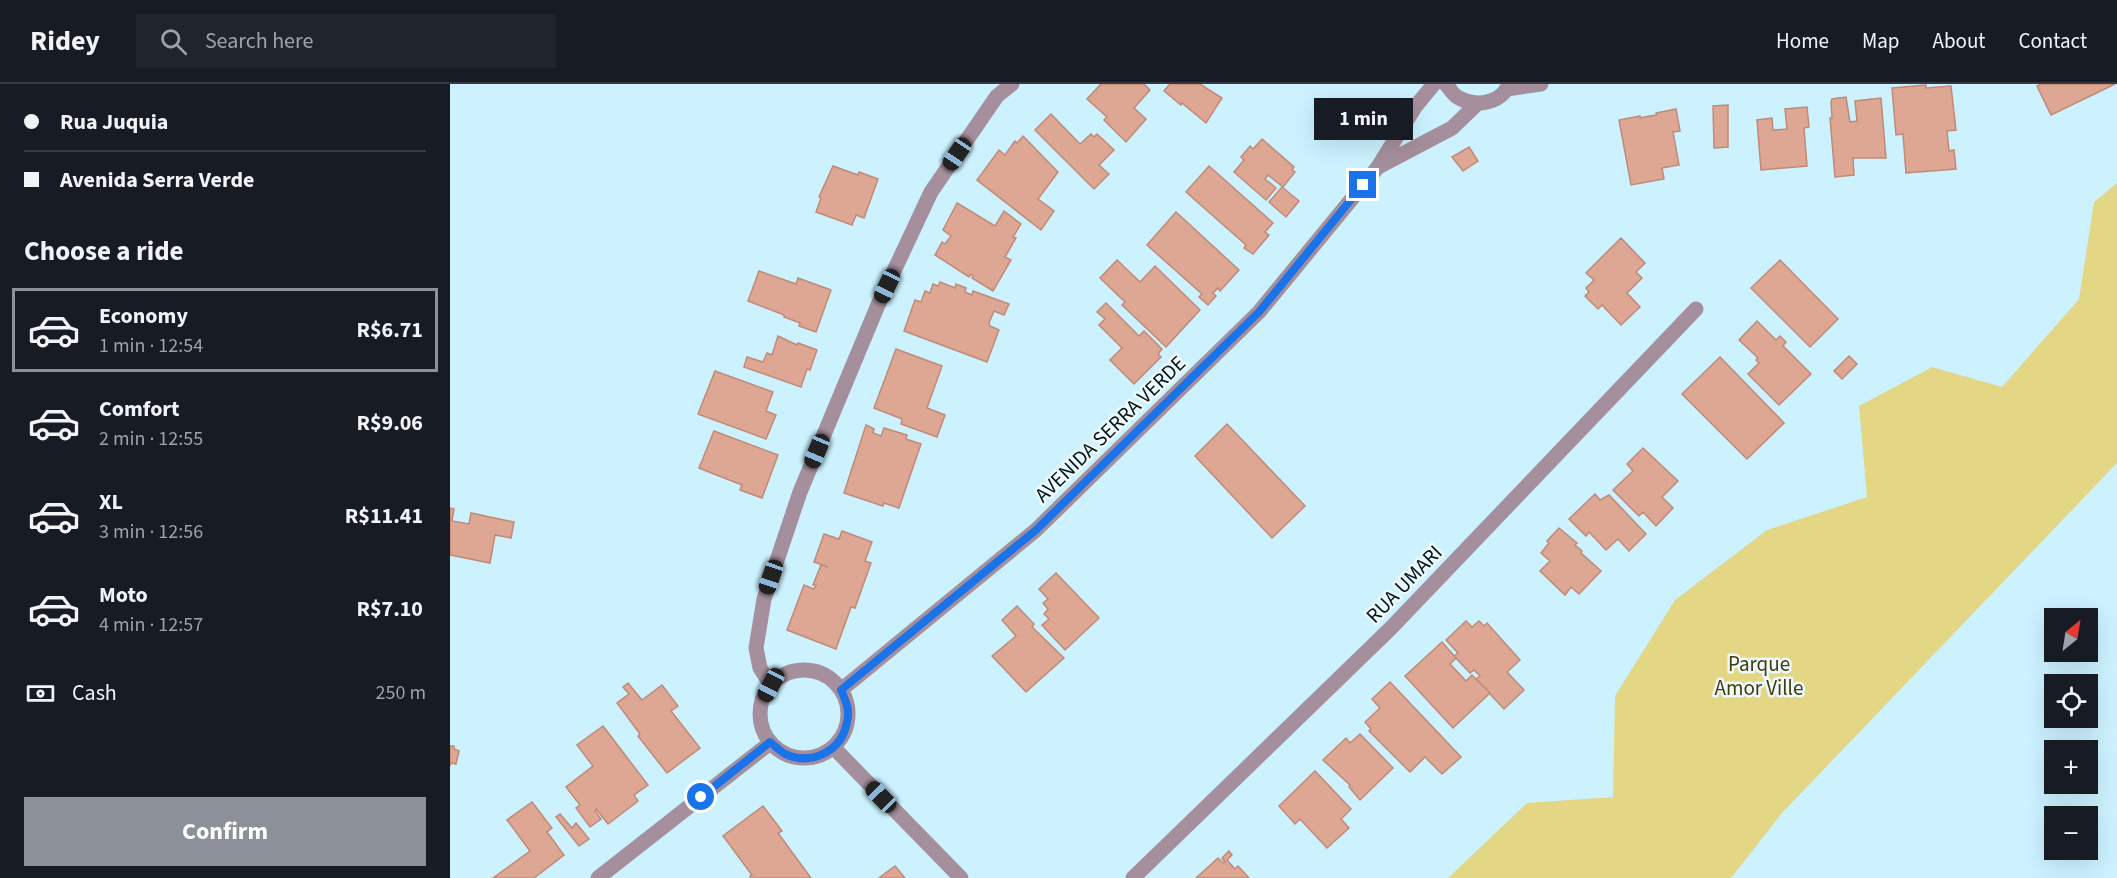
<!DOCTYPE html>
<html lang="en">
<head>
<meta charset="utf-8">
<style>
  :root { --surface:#171b24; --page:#20242c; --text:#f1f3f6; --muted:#9ea1a6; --line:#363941; --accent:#8c9099 }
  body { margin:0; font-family:"Source Sans 3",sans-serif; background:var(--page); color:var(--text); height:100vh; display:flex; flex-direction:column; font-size:22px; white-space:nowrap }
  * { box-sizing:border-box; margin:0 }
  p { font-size:20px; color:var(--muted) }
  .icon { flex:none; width:33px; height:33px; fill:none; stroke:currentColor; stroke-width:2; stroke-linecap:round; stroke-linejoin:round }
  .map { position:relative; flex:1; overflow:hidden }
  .panel { display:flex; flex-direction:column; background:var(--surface); width:450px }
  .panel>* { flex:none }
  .top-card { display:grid; align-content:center; height:132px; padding:0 24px; background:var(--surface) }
  .needle { width:39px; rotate:30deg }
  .tools { position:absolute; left:1594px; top:524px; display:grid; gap:12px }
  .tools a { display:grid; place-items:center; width:54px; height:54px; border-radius:0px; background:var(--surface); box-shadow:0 6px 24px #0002; font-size:30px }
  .end { position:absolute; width:27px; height:27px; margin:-14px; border:8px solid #1a73e8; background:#fff; box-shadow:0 0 0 3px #fff }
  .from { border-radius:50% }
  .bubble { position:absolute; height:42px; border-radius:0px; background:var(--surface); box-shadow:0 6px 24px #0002; font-size:20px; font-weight:700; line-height:42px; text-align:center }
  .car { position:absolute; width:18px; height:36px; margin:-18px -9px; border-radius:8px; box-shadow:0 0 4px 2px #0007; background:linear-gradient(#222 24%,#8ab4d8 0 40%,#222 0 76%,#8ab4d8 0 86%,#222 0) }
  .top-card b { display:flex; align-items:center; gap:21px; height:57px; font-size:22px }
  .top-card b+b { border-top:2px solid var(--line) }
  .top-card i { width:15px; height:15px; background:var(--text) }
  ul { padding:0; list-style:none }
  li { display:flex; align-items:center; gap:18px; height:84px; margin:0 12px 9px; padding:0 12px; border:3px solid transparent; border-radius:0px }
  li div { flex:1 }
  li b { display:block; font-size:22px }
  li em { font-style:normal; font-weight:700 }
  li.current { border-color:var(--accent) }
  li>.icon { width:54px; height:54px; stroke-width:1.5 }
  h2 { padding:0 24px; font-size:27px; line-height:72px }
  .pay { display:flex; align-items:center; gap:15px; height:66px; padding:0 24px; font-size:22px }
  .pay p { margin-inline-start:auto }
  .primary-button { display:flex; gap:12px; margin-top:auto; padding:12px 24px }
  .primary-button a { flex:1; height:69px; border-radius:0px; background:var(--accent); color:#fff; font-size:24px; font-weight:700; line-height:69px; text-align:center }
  header { display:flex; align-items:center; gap:36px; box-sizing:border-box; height:84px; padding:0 30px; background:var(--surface); border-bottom:2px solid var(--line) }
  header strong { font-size:28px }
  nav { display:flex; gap:33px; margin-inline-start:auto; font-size:21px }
  .search { width:420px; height:54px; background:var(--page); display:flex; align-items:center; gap:15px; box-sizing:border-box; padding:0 21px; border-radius:0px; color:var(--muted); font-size:22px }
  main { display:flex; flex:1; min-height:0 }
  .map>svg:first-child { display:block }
  .green { fill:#e3d684 }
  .building { fill:#dea793; stroke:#c08a77; stroke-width:1.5 }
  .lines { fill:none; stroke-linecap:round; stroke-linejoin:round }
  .minor { stroke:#a58f9c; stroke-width:15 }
  .route { stroke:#1a73e8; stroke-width:8 }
  .labels { text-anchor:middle; stroke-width:5; stroke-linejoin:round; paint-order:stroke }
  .street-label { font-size:21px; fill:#00151c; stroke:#eefafe }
  .park-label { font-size:21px; fill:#433b08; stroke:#eefafe }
</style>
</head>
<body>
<header>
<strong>Ridey</strong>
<div class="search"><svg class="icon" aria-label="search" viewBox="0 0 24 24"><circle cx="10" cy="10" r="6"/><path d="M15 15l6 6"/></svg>Search here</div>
<nav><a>Home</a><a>Map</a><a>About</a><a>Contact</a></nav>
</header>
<main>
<section class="panel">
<div class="top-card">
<b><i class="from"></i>Rua Juquia</b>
<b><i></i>Avenida Serra Verde</b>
</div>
<h2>Choose a ride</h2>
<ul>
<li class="current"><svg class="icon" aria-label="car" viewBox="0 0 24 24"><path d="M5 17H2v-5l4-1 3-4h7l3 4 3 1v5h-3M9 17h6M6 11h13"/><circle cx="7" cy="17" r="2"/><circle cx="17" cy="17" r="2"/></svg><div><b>Economy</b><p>1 min · 12:54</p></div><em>R$6.71</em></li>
<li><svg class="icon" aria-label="car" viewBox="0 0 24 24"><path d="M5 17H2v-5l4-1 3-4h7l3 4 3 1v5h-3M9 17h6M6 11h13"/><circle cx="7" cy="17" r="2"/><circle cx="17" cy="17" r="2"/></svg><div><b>Comfort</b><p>2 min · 12:55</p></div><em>R$9.06</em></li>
<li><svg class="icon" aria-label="car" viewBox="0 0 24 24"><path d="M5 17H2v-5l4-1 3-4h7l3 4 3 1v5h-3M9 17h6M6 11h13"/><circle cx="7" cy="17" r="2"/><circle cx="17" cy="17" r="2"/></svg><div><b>XL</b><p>3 min · 12:56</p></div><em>R$11.41</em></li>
<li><svg class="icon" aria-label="car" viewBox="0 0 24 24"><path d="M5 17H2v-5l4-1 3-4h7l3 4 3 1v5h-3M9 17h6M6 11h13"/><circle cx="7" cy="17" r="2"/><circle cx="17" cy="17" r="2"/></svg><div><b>Moto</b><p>4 min · 12:57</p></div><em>R$7.10</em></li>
</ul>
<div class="pay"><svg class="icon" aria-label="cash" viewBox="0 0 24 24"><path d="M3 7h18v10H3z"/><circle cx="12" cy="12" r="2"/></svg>Cash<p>250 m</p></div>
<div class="primary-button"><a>Confirm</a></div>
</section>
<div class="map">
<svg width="1667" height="794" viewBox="0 0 1667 794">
  <rect width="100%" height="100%" fill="#ccf2ff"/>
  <path class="green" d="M 1667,99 L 1667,379 L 1332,729 L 1281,794 L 998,794 L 1077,719 L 1163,713 L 1165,612 L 1225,516 L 1317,446 L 1417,413 L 1409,322 L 1482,283 L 1552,303 L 1629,215 L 1644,118 Z"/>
  <g class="building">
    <path d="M 651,0 L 694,0 L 700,6 L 684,24 L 696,35 L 676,58 L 654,36 L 657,33 L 637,15 Z"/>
    <path d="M 720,0 L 750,0 L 772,14 L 756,39 L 732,19 L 731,21 L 714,7 Z"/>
    <path d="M 1591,0 L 1665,0 L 1601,31 L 1587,2 Z"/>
    <path d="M 1476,1 L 1476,4 L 1501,2 L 1506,46 L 1497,47 L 1499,67 L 1504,66 L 1506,85 L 1456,89 L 1453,50 L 1446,51 L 1442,4 Z"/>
    <path d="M 1396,13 L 1400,38 L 1407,37 L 1405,17 L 1431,14 L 1436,74 L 1403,74 L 1404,91 L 1385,93 L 1380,34 L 1382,34 L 1381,18 L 1382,15 Z"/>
    <path d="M 1278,21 L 1278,63 L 1264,64 L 1263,22 Z"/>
    <path d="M 1357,23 L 1359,43 L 1354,44 L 1357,82 L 1311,86 L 1307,36 L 1322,34 L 1323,46 L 1337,45 L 1335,25 Z"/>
    <path d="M 1226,25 L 1230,47 L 1223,48 L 1229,81 L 1212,84 L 1214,95 L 1181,101 L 1169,36 L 1190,32 L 1190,34 L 1200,32 L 1207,31 L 1206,29 Z"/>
    <path d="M 601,30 L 630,60 L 641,50 L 644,53 L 647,50 L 664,66 L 649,81 L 659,90 L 644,105 L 585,46 Z"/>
    <path d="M 573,52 L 608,88 L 588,115 L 604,127 L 591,146 L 527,96 L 549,66 L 555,71 L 565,57 L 567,59 Z"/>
    <path d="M 812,55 L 844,83 L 842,86 L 845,88 L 833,103 L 818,91 L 815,95 L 826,104 L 816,116 L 784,88 L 794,76 L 791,73 L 800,62 L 803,65 Z"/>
    <path d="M 1019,63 L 1028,77 L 1013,87 L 1002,73 Z"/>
    <path d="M 383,82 L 408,91 L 409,88 L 428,95 L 414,134 L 406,131 L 402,141 L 366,128 L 371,114 L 369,113 Z"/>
    <path d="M 759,82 L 823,139 L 815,148 L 819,151 L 803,170 L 794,164 L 796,161 L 736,108 Z"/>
    <path d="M 832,103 L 849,117 L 836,133 L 819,118 Z"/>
    <path d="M 507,119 L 545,142 L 554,127 L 571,140 L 563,153 L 566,154 L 555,173 L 561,176 L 543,207 L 522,194 L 523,192 L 521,190 L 519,193 L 485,171 L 492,158 L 495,160 L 501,152 L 493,146 Z"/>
    <path d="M 726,128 L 789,186 L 770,207 L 768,204 L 763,209 L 766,212 L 758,221 L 749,213 L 752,210 L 697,161 Z"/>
    <path d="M 1171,154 L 1195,179 L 1186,188 L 1192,194 L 1177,209 L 1190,223 L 1171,241 L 1152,221 L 1148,225 L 1135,212 L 1139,208 L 1136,204 L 1144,196 L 1136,189 Z"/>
    <path d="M 667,176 L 690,198 L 705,182 L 750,226 L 716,263 L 672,221 L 675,218 L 650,194 Z"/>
    <path d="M 1330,176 L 1388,235 L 1360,263 L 1301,204 Z"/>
    <path d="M 309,187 L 346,200 L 348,194 L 381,206 L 366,248 L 349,242 L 350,239 L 334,233 L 334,231 L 298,217 Z"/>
    <path d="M 490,198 L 505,204 L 506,200 L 516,204 L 515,208 L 522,211 L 523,207 L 559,220 L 554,231 L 544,227 L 539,239 L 540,242 L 549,246 L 537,278 L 454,247 L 465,216 L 471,218 L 475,207 L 480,209 L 483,200 L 488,202 Z"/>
    <path d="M 656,219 L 689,252 L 694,247 L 712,265 L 708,270 L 711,273 L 684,300 L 660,276 L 672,264 L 649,241 L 655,235 L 647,228 Z"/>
    <path d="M 1307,237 L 1326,256 L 1330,252 L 1336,258 L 1333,262 L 1361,290 L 1329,321 L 1298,290 L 1309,279 L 1306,276 L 1308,274 L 1289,256 Z"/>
    <path d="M 328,252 L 347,261 L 348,259 L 367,266 L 360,286 L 357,285 L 351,303 L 294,283 L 297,273 L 313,278 L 317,269 L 322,271 Z"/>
    <path d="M 446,265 L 492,282 L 477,324 L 495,331 L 487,353 L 451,340 L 452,335 L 424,324 Z"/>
    <path d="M 1399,272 L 1407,280 L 1392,295 L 1384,287 Z"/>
    <path d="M 1270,273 L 1334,339 L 1297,375 L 1232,310 Z"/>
    <path d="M 265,287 L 323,308 L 316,327 L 326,331 L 316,355 L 248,330 Z"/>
    <path d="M 777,340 L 855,422 L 822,454 L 745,372 Z"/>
    <path d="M 416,341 L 424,345 L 423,349 L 431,352 L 434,344 L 457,351 L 456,355 L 471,360 L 449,424 L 434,419 L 433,422 L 394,409 Z"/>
    <path d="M 264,347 L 328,371 L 312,414 L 290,406 L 292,401 L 249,384 Z"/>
    <path d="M 1193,364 L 1228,397 L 1212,413 L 1223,424 L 1206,442 L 1193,428 L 1189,432 L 1163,406 L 1183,387 L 1177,380 Z"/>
    <path d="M 1145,410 L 1150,416 L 1159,411 L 1196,450 L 1179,467 L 1168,455 L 1156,466 L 1139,448 L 1136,452 L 1119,435 Z"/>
    <path d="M 0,424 L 4,425 L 2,437 L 19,440 L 21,429 L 64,438 L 61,454 L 45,451 L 40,479 L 0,471 Z"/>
    <path d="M 1109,444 L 1127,459 L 1125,461 L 1132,467 L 1131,469 L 1151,487 L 1129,510 L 1121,503 L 1115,511 L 1090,487 L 1100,477 L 1091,469 L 1099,459 L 1097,457 Z"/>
    <path d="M 392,447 L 422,458 L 415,477 L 421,479 L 405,524 L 401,523 L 386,565 L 337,546 L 354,501 L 364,505 L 366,501 L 363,501 L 371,481 L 378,483 L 364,478 L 374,450 L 389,455 Z"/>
    <path d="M 606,489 L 649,534 L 615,566 L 592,541 L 599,535 L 594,530 L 598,525 L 593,519 L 598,515 L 589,505 Z"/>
    <path d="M 567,522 L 584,540 L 582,543 L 614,574 L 576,608 L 542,572 L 566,552 L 552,536 Z"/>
    <path d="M 1016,537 L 1022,543 L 1029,537 L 1034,542 L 1037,539 L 1070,576 L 1057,588 L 1074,606 L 1054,625 L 1026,595 L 1030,592 L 1024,586 L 1020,589 L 1004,572 L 1008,569 L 996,556 Z"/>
    <path d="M 992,558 L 1006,574 L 1000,580 L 1016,597 L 1022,591 L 1040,609 L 1003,644 L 955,592 Z"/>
    <path d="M 940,598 L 1011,673 L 992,690 L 975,673 L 960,688 L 919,647 L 921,645 L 915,638 L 930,624 L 922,615 Z"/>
    <path d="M 178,599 L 192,616 L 212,601 L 228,622 L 221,627 L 250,664 L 217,689 L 188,652 L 190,650 L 167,619 L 179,610 L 173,603 Z"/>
    <path d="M 153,642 L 198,701 L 184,711 L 188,717 L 158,740 L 146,725 L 145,727 L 151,735 L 140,743 L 126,724 L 130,721 L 116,703 L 143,682 L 127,661 Z"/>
    <path d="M 910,650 L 943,684 L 910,716 L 899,703 L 900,701 L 873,676 L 896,654 L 900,659 Z"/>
    <path d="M 0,662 L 4,662 L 4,665 L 9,667 L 6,680 L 1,679 L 0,682 Z"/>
    <path d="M 865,687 L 901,725 L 891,735 L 899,744 L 877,764 L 850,735 L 845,740 L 829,722 Z"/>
    <path d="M 82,718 L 102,744 L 97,748 L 114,771 L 84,794 L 43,794 L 80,767 L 57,736 Z"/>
    <path d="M 313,722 L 332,747 L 328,749 L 361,794 L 301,794 L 300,792 L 302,791 L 273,752 Z"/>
    <path d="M 110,730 L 122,744 L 126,739 L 139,755 L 129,762 L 106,733 Z"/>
    <path d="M 779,767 L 782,771 L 777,776 L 785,785 L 788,782 L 799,794 L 746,794 L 768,774 L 773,779 L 775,778 L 772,774 Z"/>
    <path d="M 445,782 L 455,794 L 429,794 Z"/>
  </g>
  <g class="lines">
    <g class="minor">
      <path d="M 996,0 C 1000,5 1004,12 1009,14 C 1026,23 1051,20 1059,0"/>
      <path d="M 1057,5 L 1091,0"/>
      <path d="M 928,83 L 1002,44 L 1027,20"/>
      <circle cx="354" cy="630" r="44"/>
      <path d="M 321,601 L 310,584 L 306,564 L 314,515 L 350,408 L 428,221 L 481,108 L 547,12 L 562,0"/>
      <path d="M 391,606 L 586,446 L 809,228 L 928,83 L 965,23 L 984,0"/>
      <path d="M 384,664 L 511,794"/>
      <path d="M 148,794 L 320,659"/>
      <path d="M 683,794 L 941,544 L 1246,225"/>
    </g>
  </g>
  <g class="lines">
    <path class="route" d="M 251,713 L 320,658 C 325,662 330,667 335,670 C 362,682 392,667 397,638 C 400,627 396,617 391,606 L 586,446 L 809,228 L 913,101"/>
  </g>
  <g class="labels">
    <g class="street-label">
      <text transform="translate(660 345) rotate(-44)" y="7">AVENIDA SERRA VERDE</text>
      <text transform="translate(954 500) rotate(-46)" y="7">RUA UMARI</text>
    </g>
    <g class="park-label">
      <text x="1309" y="587">Parque<tspan x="1309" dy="24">Amor Ville</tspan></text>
    </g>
  </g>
</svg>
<div class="tools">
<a><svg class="needle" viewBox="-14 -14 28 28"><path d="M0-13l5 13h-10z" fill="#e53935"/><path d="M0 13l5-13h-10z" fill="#9ea1a6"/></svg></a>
<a><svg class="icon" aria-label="locate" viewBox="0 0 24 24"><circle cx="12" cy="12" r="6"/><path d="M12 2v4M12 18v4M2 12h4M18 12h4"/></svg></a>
<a>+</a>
<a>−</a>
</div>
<i class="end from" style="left:251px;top:713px"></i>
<i class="end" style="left:913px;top:101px"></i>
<div class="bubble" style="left:864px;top:14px;width:99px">1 min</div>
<i class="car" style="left:507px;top:70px;rotate:214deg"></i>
<i class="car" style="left:437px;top:202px;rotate:205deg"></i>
<i class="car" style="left:367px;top:367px;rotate:203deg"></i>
<i class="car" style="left:321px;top:493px;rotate:199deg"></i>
<i class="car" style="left:321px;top:601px;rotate:208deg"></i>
<i class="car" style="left:431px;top:713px;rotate:316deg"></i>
</div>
</main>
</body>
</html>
